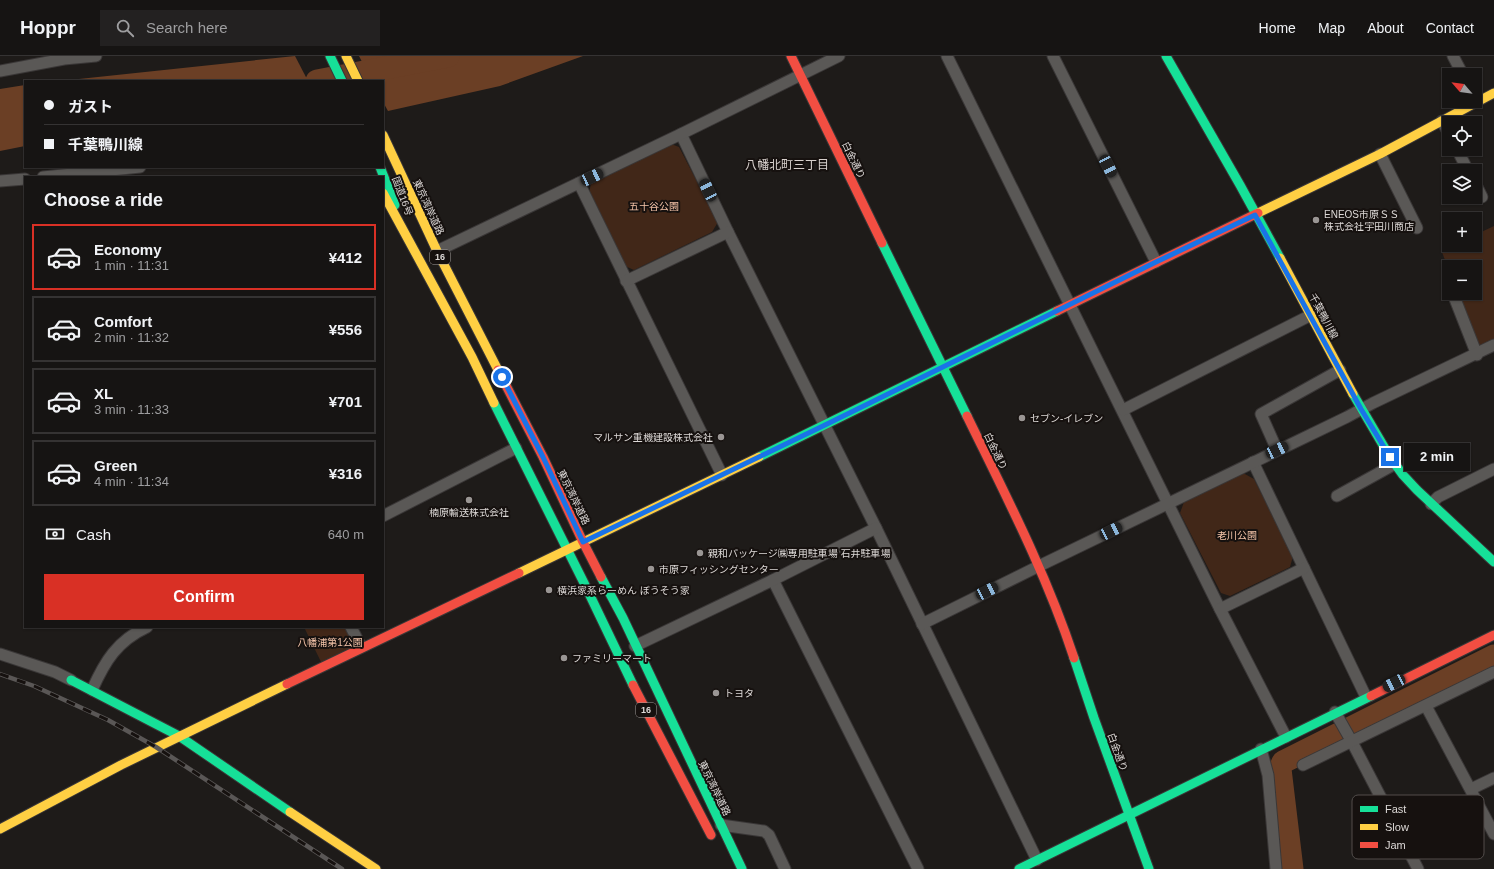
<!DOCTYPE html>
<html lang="en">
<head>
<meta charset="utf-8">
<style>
  :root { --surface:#161413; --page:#232121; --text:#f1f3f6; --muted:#9e9ea0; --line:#353333; --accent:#d93025 }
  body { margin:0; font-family:Helvetica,"Noto Sans JP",sans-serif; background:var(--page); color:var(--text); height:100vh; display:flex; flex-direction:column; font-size:15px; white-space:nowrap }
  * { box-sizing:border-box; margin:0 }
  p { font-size:13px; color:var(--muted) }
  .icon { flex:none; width:22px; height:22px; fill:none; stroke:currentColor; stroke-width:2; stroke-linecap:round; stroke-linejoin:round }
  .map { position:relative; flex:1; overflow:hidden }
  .sheet { position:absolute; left:24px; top:120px; width:360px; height:452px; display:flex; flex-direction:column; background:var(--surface); border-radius:0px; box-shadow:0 1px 3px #0004,0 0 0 1px var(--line) }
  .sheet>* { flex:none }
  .banner { position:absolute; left:24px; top:24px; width:360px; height:88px; border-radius:0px; box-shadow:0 1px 3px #0004,0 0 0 1px var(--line); display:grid; align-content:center; height:88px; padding:0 20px; background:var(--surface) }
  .needle { width:26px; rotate:298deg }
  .fabs { position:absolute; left:1442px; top:12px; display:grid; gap:8px }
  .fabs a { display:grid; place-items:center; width:40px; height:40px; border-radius:0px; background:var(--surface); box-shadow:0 1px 3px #0004,0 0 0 1px var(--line); font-size:20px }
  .end { position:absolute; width:18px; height:18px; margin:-9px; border:5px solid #1a73e8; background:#fff; box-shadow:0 0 0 2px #fff }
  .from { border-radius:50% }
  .bubble { position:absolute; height:28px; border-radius:0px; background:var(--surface); box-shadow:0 1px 3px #0004,0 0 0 1px var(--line); font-size:13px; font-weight:600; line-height:28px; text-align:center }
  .car { position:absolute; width:12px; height:24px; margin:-12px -6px; border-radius:5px; box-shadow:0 0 3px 1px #0007; background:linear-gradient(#222 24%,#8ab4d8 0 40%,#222 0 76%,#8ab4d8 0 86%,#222 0) }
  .banner b { display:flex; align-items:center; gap:14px; height:38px; font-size:15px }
  .banner b+b { border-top:1px solid var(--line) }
  .banner i { width:10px; height:10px; background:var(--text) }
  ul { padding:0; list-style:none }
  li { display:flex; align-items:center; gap:12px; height:66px; margin:0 8px 6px; padding:0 12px; border:2px solid var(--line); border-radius:0px }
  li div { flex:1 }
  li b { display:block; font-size:15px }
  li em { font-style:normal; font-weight:600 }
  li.on { border-color:var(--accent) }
  li>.icon { width:36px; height:36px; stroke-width:1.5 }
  h2 { padding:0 20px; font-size:18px; line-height:48px }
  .pay { display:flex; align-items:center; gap:10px; height:44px; padding:0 20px; font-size:15px }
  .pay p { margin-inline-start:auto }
  .action { display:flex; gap:8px; margin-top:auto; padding:8px 20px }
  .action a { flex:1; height:46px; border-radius:0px; background:var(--accent); color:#fff; font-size:16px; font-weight:600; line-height:46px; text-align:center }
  header { display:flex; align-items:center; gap:24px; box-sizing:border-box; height:56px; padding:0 20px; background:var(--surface); border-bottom:1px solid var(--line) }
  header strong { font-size:19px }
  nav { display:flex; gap:22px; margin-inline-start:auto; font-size:14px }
  .search { width:280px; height:36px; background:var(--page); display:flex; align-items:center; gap:10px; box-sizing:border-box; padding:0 14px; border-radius:0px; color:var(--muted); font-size:15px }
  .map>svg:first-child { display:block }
  .green { fill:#412718 }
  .water { fill:#6b3f25 }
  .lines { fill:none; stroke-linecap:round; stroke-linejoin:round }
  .river { stroke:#6b3f25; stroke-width:23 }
  .street-casing { stroke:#3a3737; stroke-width:13 }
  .fast-casing { stroke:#3a3737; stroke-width:11 }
  .slow-casing { stroke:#3a3737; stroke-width:11 }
  .jam-casing { stroke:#3a3737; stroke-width:11 }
  .street { stroke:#5a5856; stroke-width:11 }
  .fast { stroke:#16e098; stroke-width:9 }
  .slow { stroke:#ffcf43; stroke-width:9 }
  .jam { stroke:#f24e42; stroke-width:9 }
  .rail-casing { stroke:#5a5756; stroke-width:4.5 }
  .rail { stroke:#16110f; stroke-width:3; stroke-dasharray:9; stroke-linecap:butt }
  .route { stroke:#1a73e8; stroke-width:5 }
  .poi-dot { fill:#9a9694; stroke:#16110f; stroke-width:1.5 }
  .labels { text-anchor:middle; stroke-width:4; stroke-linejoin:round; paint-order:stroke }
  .shield { fill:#16110f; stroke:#a19d9b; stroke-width:1 }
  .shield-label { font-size:9px; font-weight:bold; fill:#ddd9d7 }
  .street-label { font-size:10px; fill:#ddd9d7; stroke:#16110f }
  .park-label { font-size:10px; fill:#f5c5aa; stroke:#16110f }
  .poi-label { font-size:10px; fill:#ddd9d7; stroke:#16110f; text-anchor:start }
  .quarter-label { font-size:12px; fill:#d7d0cc; stroke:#16110f }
  .key { fill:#16110f; stroke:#524d4b; stroke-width:1 }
  .key-label { font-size:11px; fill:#ddd9d7 }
</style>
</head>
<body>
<header>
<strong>Hoppr</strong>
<div class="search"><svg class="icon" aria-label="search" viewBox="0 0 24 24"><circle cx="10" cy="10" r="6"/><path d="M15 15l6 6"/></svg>Search here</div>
<nav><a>Home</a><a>Map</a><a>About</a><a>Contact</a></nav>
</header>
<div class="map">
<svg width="1494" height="813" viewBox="0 0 1494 813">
  <rect width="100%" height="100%" fill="#1e1b19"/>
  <g class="green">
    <path d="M 671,88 L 679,91 L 718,166 L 712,176 L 634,214 L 625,210 L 589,138 L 591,127 Z"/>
    <path d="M 1494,170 L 1494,283 L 1480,291 L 1458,237 L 1475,237 L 1475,211 L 1449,211 L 1449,215 L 1442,196 L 1456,189 L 1475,189 L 1475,179 Z"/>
    <path d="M 1243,417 L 1254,423 L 1293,500 L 1290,511 L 1230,540 L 1221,537 L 1180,457 L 1184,446 Z"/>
    <path d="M 304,571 L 349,571 L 359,590 L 322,608 Z"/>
  </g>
  <g class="water">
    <path d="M 295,0 L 308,25 L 60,25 Z"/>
    <path d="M 359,0 L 583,0 L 500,30 L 388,55 L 383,46 L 383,25 L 372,25 Z"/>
    <path d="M 25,29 L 25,90 L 0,95 L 0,33 Z"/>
  </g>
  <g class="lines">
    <g class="river">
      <path d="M 317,25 L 448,0"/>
      <path d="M 1292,813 L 1280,713 L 1283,706 L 1494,600"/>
    </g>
    <g class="street-casing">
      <g id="street">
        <path d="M 947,0 L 1220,553 L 1286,681"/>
        <path d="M 1053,0 L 1156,206"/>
        <path d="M 1453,0 L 1463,19"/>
        <path d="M 0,15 L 64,3 L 96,0"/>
        <path d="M 1442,65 L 1449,78"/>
        <path d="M 681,78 L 728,176 L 876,472 L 1037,804"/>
        <path d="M 1457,93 L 1468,115"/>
        <path d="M 1380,98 L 1417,172"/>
        <path d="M 43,121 L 140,111"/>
        <path d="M 0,125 L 25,123"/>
        <path d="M 579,127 L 722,419"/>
        <path d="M 1475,127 L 1482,141"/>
        <path d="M 437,195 L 681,78 L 839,0"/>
        <path d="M 626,225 L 728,176"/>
        <path d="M 1455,243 L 1477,299"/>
        <path d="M 1123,354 L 1311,259"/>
        <path d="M 1277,394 L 1261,358 L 1340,314"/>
        <path d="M 1253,406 L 1366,641"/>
        <path d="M 1337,440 L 1395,408"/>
        <path d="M 1431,448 L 1438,441 L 1494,413"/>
        <path d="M 383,460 L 516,392"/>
        <path d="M 773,524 L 918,813"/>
        <path d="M 1220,553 L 1304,512"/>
        <path d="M 922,568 L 1039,510 L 1347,361 L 1373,347 L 1494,289"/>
        <path d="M 351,571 L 361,591"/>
        <path d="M 635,590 L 773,524 L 876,472"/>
        <path d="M 0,598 L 55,616 L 71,624"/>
        <path d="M 92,634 C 105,605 117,585 147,571"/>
        <path d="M 1426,650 L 1494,778"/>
        <path d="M 1335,656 L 1352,686 L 1418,813"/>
        <path d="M 1261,693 L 1268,719 L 1276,813"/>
        <path d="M 1303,709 L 1494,616"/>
        <path d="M 1471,733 L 1494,722"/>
        <path d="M 721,769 L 764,775 L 769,779 L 785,813"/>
      </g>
    </g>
    <g class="fast-casing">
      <g id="fast">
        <path d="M 330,0 L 342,25"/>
        <path d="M 1166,0 L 1240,129 L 1280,202"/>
        <path d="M 380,111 L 395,149"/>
        <path d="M 882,187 L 967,360"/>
        <path d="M 1353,338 L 1390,401 L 1403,419 L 1417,434 L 1494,506"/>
        <path d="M 494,347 L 584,527 L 633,629"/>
        <path d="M 759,401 L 1057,255"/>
        <path d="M 601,521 L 623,562 L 742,813"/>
        <path d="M 1074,602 L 1094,662 L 1149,813"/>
        <path d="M 71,624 L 179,680 L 290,756"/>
        <path d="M 1019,813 L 1371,640"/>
      </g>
    </g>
    <g class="slow-casing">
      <g id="slow">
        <path d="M 346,0 L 358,25"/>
        <path d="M 383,79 L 437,195 L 498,314"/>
        <path d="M 383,137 L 472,301 L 494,347"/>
        <path d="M 1258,157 L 1380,98 L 1494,37"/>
        <path d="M 1280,202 L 1353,338"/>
        <path d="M 519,517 L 759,401"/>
        <path d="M 290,756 L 376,813"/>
        <path d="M 0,773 L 121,709 L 287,628"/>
      </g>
    </g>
    <g class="jam-casing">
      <g id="jam">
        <path d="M 791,0 L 882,187"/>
        <path d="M 1057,255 L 1258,157"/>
        <path d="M 498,314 L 543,401 L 583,486 L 601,521"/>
        <path d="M 967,360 C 1006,440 1046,517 1074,602"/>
        <path d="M 287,628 L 519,517"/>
        <path d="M 633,629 L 711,779"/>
        <path d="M 1371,640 L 1494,579"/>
      </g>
    </g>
    <use href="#street" class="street"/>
    <use href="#fast" class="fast"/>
    <use href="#slow" class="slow"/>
    <use href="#jam" class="jam"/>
    <g class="rail-casing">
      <path id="rail" d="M 0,618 L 34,630 L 108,664 L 156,691 L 342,813"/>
    </g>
    <use href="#rail" class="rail"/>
  </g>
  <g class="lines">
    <path class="route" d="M 502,321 L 543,401 L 583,486 L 825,369 L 1156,206 L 1255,159 L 1361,353 L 1390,401"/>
  </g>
  <g class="poi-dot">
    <circle cx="1316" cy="164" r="4"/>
    <circle cx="1022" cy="362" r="4"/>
    <circle cx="721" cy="381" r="4"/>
    <circle cx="469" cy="444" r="4"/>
    <circle cx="700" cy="497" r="4"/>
    <circle cx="651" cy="513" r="4"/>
    <circle cx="549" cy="534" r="4"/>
    <circle cx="564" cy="602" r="4"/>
    <circle cx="716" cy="637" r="4"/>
  </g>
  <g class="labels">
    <g class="shield">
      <rect x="430" y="194" width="20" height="14" rx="3"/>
      <rect x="636" y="647" width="20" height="14" rx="3"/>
    </g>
    <g class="shield-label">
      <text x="440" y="204">16</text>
      <text x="646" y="657">16</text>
    </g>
    <g class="street-label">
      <text transform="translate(854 104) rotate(64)" y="4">白金通り</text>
      <text transform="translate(403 140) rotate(69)" y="4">国道16号</text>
      <text transform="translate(429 151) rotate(65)" y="4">東京湾岸道路</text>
      <text transform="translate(1324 260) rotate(62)" y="4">千葉鴨川線</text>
      <text transform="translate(996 395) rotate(64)" y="4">白金通り</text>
      <text transform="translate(574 441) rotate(64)" y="4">東京湾岸道路</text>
      <text transform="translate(1118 696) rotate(70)" y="4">白金通り</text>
      <text transform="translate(715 732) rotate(64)" y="4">東京湾岸道路</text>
    </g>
    <g class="park-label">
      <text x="654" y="154">五十谷公園</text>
      <text x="1237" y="483">老川公園</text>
      <text x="330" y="590">八幡浦第1公園</text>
    </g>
    <g class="poi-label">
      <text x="1324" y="162">ENEOS市原ＳＳ<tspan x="1324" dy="12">株式会社宇田川商店</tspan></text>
      <text x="1030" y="366">セブン-イレブン</text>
      <text x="713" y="385" text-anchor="end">マルサン重機建設株式会社</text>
      <text x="469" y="460" text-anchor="middle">楠原輸送株式会社</text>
      <text x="708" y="501">親和パッケージ㈱専用駐車場 石井駐車場</text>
      <text x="659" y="517">市原フィッシングセンター</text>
      <text x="557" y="538">横浜家系らーめん ぼうそう家</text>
      <text x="572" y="606">ファミリーマート</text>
      <text x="724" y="641">トヨタ</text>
    </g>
    <g class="quarter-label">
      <text x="787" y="113">八幡北町三丁目</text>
    </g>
  </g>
  <rect x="1352" y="739" width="132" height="64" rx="6" class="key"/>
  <rect x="1360" y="750" width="18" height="6" fill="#16e098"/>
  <rect x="1360" y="768" width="18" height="6" fill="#ffcf43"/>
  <rect x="1360" y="786" width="18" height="6" fill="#f24e42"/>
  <g class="key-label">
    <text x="1385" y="757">Fast</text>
    <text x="1385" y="775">Slow</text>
    <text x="1385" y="793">Jam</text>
  </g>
</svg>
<div class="fabs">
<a><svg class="needle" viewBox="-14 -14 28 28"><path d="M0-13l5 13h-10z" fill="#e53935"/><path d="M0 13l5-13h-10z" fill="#9e9ea0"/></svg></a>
<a><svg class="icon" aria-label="locate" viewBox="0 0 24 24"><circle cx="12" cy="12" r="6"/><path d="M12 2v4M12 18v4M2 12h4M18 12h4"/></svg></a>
<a><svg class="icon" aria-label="layers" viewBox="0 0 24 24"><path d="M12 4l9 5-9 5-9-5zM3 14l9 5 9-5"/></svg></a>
<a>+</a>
<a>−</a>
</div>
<i class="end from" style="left:502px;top:321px"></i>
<i class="end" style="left:1390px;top:401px"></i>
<div class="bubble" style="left:1404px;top:387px;width:66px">2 min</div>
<i class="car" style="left:1108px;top:110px;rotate:153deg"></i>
<i class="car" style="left:592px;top:121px;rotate:65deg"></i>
<i class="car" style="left:708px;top:134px;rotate:334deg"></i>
<i class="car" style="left:1277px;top:394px;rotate:65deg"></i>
<i class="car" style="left:1111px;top:475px;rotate:64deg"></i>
<i class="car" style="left:987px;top:535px;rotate:64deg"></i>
<i class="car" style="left:1394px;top:627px;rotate:244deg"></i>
<div class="banner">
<b><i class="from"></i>ガスト</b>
<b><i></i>千葉鴨川線</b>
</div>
<section class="sheet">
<h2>Choose a ride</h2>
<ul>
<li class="on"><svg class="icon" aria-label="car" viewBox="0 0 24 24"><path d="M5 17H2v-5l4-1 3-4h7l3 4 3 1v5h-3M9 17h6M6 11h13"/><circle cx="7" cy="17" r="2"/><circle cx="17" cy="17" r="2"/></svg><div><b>Economy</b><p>1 min · 11:31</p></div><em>¥412</em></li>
<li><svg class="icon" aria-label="car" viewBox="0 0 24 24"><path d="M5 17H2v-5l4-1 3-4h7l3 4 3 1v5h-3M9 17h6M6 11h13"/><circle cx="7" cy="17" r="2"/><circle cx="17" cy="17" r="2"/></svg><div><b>Comfort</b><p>2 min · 11:32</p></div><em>¥556</em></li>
<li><svg class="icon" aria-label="car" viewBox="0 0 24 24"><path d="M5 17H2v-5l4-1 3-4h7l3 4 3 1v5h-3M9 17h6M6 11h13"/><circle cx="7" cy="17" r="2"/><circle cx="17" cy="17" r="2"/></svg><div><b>XL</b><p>3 min · 11:33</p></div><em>¥701</em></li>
<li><svg class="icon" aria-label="car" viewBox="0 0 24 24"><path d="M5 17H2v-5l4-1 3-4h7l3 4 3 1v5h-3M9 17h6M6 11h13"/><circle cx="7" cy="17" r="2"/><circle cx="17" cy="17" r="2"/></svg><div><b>Green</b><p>4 min · 11:34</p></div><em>¥316</em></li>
</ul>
<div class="pay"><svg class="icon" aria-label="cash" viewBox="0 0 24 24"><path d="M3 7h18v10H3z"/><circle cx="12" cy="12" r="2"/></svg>Cash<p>640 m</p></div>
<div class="action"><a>Confirm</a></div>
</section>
</div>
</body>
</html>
